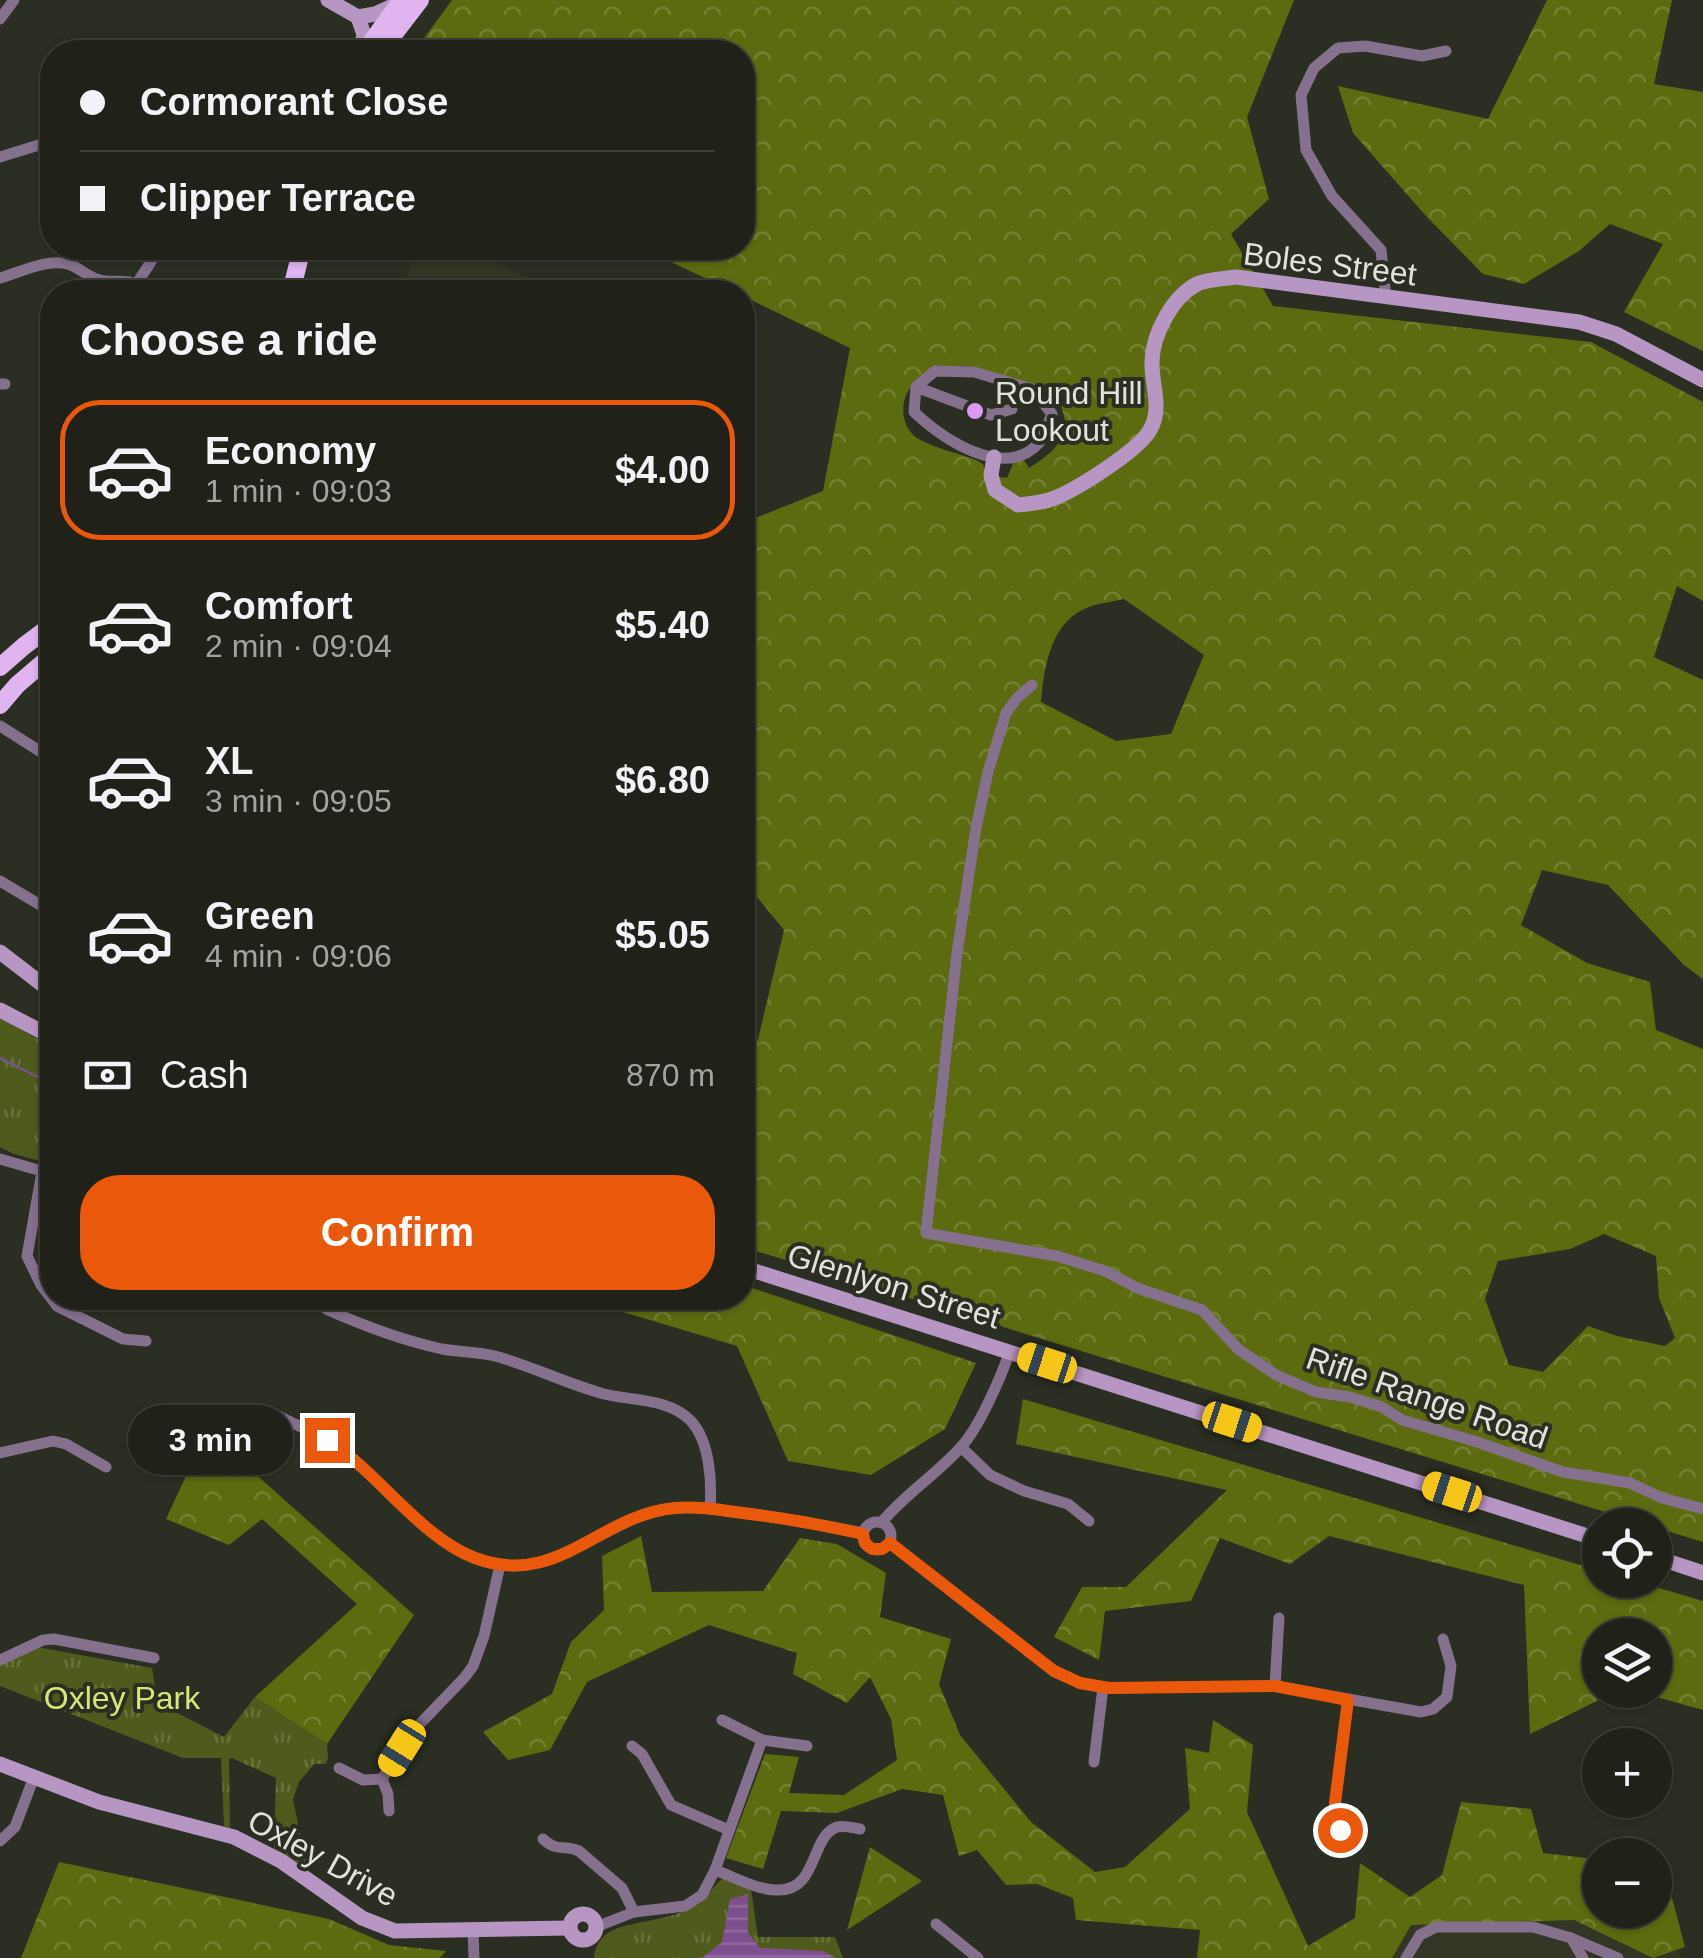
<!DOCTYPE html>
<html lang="en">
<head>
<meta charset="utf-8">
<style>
  :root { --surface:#20221a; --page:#282a23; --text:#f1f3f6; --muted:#a2a4a2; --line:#3d3f39; --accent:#ea580c }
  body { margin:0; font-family:Helvetica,sans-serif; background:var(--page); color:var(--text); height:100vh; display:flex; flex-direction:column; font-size:38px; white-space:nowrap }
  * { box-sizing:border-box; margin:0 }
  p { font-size:32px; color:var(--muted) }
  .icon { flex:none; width:55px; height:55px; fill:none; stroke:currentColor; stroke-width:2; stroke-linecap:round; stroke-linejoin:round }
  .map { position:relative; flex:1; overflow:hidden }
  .drawer { position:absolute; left:40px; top:280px; width:715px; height:1030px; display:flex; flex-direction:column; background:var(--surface); border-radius:40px; box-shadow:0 2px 8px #0004,0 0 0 2px var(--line) }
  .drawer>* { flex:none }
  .hud { position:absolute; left:40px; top:40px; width:715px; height:220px; border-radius:40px; box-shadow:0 2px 8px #0004,0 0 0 2px var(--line); display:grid; align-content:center; height:220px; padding:0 40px; background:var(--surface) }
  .buttons { position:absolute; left:1582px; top:1508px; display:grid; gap:20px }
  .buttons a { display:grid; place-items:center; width:90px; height:90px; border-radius:50%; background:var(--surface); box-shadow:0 2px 8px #0004,0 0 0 2px var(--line); font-size:50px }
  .end { position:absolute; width:45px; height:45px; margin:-22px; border:12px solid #ea580c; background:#fff; box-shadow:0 0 0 5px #fff }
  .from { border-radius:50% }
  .bubble { position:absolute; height:70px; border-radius:35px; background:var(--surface); box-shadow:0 2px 8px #0004,0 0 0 2px var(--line); font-size:32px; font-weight:700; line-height:70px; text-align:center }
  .car { position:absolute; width:30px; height:60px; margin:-30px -15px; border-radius:12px; box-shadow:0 0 8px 2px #0007; background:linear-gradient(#f5c518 24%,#345 0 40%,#f5c518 0 76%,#345 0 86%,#f5c518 0) }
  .hud b { display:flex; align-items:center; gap:35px; height:95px; font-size:38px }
  .hud b+b { border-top:2px solid var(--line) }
  .hud i { width:25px; height:25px; background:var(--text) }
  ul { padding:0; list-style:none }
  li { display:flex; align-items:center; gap:30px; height:140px; margin:0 20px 15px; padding:0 20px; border:5px solid transparent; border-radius:40px }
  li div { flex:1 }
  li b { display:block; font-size:38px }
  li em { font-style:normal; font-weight:700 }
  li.active { border-color:var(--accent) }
  li>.icon { width:90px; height:90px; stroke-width:1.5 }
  h2 { padding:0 40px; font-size:45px; line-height:120px }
  .pay { display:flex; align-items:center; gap:25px; height:110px; padding:0 40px; font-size:38px }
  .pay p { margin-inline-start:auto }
  .cta { display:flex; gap:20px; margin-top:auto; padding:20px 40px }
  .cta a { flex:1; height:115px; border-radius:40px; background:var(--accent); color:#fff; font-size:40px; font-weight:700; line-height:115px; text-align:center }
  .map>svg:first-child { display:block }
  .built { fill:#323624 }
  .forest { fill:url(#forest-crowns); fill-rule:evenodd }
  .park { fill:url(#park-tufts) }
  .water { fill:url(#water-rules) }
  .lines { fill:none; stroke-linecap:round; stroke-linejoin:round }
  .stream { stroke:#7e4f8f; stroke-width:2.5 }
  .street { stroke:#85708d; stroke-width:11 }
  .secondary { stroke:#b896c4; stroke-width:15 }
  .primary { stroke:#dfb4ef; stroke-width:18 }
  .route { stroke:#ea580c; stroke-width:12 }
  .poi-dot { fill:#dc99f4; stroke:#2b2e22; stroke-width:4 }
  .labels { text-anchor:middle; stroke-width:8; stroke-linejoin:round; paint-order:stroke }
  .street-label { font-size:32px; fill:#e1e3db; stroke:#2b2e22 }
  .poi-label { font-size:32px; fill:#e1e3db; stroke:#2b2e22; text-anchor:start }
  .park-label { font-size:32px; fill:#d2e979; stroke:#2b2e22 }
</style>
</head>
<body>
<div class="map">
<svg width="1703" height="1958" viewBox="0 0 1703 1958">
  <defs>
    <pattern id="forest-crowns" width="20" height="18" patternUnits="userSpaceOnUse" patternTransform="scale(2.5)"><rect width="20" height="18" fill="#5d6b10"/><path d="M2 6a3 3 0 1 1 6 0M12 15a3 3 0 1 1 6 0" fill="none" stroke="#748032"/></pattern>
    <pattern id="park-tufts" width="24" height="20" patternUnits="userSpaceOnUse" patternTransform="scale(2.5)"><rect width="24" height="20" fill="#4f5a1d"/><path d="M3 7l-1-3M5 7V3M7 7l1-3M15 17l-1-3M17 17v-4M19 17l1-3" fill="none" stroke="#68723d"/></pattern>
    <pattern id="water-rules" width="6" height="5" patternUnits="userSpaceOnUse" patternTransform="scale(2.5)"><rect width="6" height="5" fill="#7e4f8f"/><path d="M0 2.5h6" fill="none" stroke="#90689e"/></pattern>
  </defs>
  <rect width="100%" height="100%" fill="#2b2e22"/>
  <g class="built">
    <path d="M 416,248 L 445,248 L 498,264 L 558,292 L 402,292 Z"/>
    <path d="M 1617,1910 L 1686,1958 L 1319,1958 L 1415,1913 Z"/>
  </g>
  <g class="forest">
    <path d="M 452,0 L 1294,0 L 1247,117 L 1269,199 L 1231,234 L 1273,306 L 1591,342 L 1703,402 L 1703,601 L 1677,586 L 1654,657 L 1703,680 L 1703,979 L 1684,965 L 1608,885 L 1542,870 L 1521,925 L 1587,963 L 1650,982 L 1656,1030 L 1703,1049 L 1703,1542 L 743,1247 L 743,1056 L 758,1039 L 784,930 L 748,886 L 743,882 L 743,523 L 823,491 L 850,348 L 743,296 L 742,292 L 735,292 L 641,248 L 742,248 L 742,52 L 414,52 ZM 942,366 L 968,366 L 1026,383 L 1046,398 L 1053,393 C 1078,429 1061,448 1029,468 L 1022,457 L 1014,461 L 1007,478 L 986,475 L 983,464 L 976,460 C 957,453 934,448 917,438 C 899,426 899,396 915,383 C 923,376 933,371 942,366 ZM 1124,599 L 1204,655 L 1171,734 L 1116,741 L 1041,702 C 1044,668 1050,625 1084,609 C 1096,603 1112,602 1124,599 ZM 1604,1234 L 1656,1256 L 1659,1298 L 1675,1338 L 1665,1346 L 1617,1336 L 1588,1326 L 1543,1372 L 1509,1365 L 1485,1299 L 1498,1261 L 1570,1249 Z"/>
    <path d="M 1547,0 L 1672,0 L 1654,84 L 1703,92 L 1703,351 L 1624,312 L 1663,244 L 1610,224 L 1579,251 L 1524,284 L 1483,274 L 1426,216 L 1353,133 L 1338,86 L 1488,119 Z"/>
    <path d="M 743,1285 L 976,1363 L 945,1429 L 871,1475 L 788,1461 L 737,1346 L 576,1298 L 742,1298 Z"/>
    <path d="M 1023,1399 L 1600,1571 L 1600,1580 L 1632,1580 L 1703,1601 L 1703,1710 L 1631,1690 L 1655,1690 L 1655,1635 L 1600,1635 L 1600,1690 L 1619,1690 L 1530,1734 L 1524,1585 L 1329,1536 L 1290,1564 L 1220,1538 L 1191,1601 L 1105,1611 L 1099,1660 L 1054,1637 L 1082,1587 L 1126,1587 L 1227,1490 L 1016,1444 Z"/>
    <path d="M 207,1431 L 414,1615 L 327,1744 L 255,1697 L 357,1604 L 262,1519 L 229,1545 L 166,1519 Z"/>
    <path d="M 641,1536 L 652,1592 L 763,1591 L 800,1538 L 837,1544 L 886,1573 L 880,1617 L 951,1639 L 939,1684 L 960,1735 L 1031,1822 L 1095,1872 L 1125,1867 L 1190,1809 L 1185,1748 L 1209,1753 L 1213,1720 L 1253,1745 L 1247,1812 L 1308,1946 L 1355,1918 L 1360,1863 L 1410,1897 L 1442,1875 L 1461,1802 L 1531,1809 L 1543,1853 L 1586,1858 L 1600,1875 L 1600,1910 L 1655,1910 L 1655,1893 L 1671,1894 L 1685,1947 L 1653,1958 L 1574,1920 L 1411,1925 L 1392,1958 L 1197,1958 L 1200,1930 L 1076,1920 L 1073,1898 L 1037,1884 L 1006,1885 L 977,1850 L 959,1856 L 943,1795 L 902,1789 L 837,1813 L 781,1811 L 763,1869 L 726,1858 L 765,1754 L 799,1757 L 789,1793 L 844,1795 L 897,1760 L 891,1719 L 870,1677 L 847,1703 L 793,1674 L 797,1653 L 709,1625 L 587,1682 L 550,1750 L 508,1760 L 483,1732 L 552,1694 L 571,1642 L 604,1610 L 602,1556 Z"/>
    <path d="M 870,1847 L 922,1881 L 847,1930 Z"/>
    <path d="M 59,1862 L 329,1919 L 389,1945 L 446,1951 L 440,1958 L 21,1958 Z"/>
  </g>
  <g class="park">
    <path d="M 0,1018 L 52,1047 L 52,1164 L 14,1154 L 0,1147 Z"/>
    <path d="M 31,1646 L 152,1668 L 158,1703 L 224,1737 L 255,1697 L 327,1744 L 328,1759 L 325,1764 L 314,1764 L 299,1782 L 293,1799 L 307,1869 L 274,1848 L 276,1778 L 232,1758 L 229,1759 L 230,1828 L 224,1826 L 221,1758 L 183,1758 L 0,1686 L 0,1656 Z"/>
    <path d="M 723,1878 L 751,1889 L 758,1937 L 835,1937 L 843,1958 L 594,1958 C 597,1928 624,1926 648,1921 C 663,1918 681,1914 695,1906 C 706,1900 713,1886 723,1878 Z"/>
  </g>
  <path class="water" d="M 748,1894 L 748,1933 L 760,1948 L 824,1951 L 835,1958 L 702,1958 L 722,1942 L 730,1899 Z"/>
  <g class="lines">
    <path class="stream" d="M 0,1058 L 52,1084"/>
    <g class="street">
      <path d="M 0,19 L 14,0"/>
      <path d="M 0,157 L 52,141"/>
      <path d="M 0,278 C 21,272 50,257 71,265 C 81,269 89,278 100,280 C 118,284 132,276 145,292"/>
      <path d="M 137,283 L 160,248"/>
      <path d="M 1386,298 L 1381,250 L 1332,196 L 1306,150 L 1301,95 L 1314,68 L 1338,48 L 1365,46 L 1422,56 L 1446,51"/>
      <path d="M 935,371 L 974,372 L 1032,389 L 1052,414 C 1048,422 1045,436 1039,443 C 1004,481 943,439 914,412 L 916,387 Z"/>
      <path d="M 0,384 L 5,384"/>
      <path d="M 916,387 L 991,415 L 1012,409"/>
      <path d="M 1032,685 L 1017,698 L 1006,713 L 988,772 L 976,828 L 957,953 L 926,1233 L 1057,1256 L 1105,1271 L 1137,1288 L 1202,1310 L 1238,1349 L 1276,1375 L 1316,1392 L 1350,1397 L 1382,1407 L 1402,1420 L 1474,1441 L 1563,1472 L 1630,1483 L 1662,1498 L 1703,1509"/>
      <path d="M 0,726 L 52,759"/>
      <path d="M 0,881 L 52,912"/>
      <path d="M 0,1159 L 52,1174"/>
      <path d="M 42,1172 L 27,1256 L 41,1285 L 57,1306 L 123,1339 L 146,1341"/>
      <path d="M 326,1309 C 364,1326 401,1340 442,1349 C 459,1352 478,1352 495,1356 C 532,1366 567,1384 604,1394 C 632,1401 669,1398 691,1421 C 710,1442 712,1482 710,1509"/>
      <path d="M 277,1415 C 301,1428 329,1438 350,1456 C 393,1493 432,1547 488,1562 C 558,1582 607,1515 674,1508 C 697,1506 720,1510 742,1513 C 783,1518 823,1525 863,1533"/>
      <path d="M 961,1447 L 990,1475 L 1024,1491 L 1068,1504 L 1089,1521"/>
      <path d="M 0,1453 L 53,1441 L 66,1444 L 106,1467"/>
      <circle cx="877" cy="1536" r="14"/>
      <path d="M 882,1522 C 905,1494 936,1475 961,1447 C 979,1428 1001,1377 1010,1351"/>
      <path d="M 890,1543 L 1054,1671 L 1080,1683 L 1109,1688 L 1275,1686 L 1421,1712 L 1433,1709 L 1447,1697 L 1451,1666 L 1443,1639"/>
      <path d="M 0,1660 L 43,1640 L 54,1639 L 154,1658"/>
      <path d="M 1275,1686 L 1279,1618"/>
      <path d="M 722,1720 L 762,1740 L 807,1746"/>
      <path d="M 632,1746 L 642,1754 L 671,1805 L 729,1830"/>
      <path d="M 1094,1762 L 1103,1687"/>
      <path d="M 339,1768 L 363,1780 L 382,1779 L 388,1794 L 389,1811"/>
      <path d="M 382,1779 L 415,1729 L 465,1677 L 473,1666 L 484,1636 L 500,1565"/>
      <path d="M 1340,1830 L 1335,1803 L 1348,1699"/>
      <path d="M 543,1839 C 558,1853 564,1844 579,1851 L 622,1888 L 634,1912"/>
      <path d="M 0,1841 L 15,1827 L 34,1777"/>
      <path d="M 715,1870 C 734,1877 755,1889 775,1890 C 819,1893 809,1837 837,1827 C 845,1825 853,1828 860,1829"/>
      <path d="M 936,1924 L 978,1958"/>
      <path d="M 596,1927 L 634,1912 L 685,1906 L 702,1895 L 715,1870 L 762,1740"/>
      <path d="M 473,1930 L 474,1958"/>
      <path d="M 1571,1938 L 1583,1958"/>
      <path d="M 1406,1958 L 1420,1935 L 1436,1927 L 1533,1927 L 1571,1938 L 1618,1958"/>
    </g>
    <g class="secondary">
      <path d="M 328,0 L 358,17 L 364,35 L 360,52"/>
      <path d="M 358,17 L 375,14 L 399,3"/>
      <path d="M 994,457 L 991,475 L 995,490 L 1018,505 C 1028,504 1039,503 1049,500 C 1072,493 1138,451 1150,430 C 1163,407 1151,385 1152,361 C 1153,334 1172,297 1197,284 C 1207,279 1224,279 1236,277 L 1579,322 L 1616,334 L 1703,380"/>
      <path d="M 0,952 L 52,992"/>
      <path d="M 0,1010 L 52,1037"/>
      <path d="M 742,1267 L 1600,1540"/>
      <path d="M 1655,1557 L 1703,1573"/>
      <path d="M 0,1764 L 99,1802 L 234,1837 L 281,1861 L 362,1918 L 395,1931 L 569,1928"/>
      <circle cx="583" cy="1927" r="13"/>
    </g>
    <g class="primary">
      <path d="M 364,52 L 402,0"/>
      <path d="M 380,52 L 420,0"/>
      <path d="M 291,292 L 302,248"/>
      <path d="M 0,667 L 24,646 L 52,625"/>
      <path d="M 0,705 L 17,685 L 52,655"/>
    </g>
  </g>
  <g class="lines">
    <path class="route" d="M 327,1440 C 377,1471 421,1538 475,1558 C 558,1589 598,1515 675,1508 C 697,1506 721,1510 743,1513 C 784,1518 823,1525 863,1534 L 865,1543 L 872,1549 L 882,1549 L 890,1543 L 1054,1671 L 1080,1683 L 1109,1688 L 1275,1686 L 1348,1700 L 1335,1803 L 1340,1830"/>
  </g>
  <circle class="poi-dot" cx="975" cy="411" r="10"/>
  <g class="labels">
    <g class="street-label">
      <text transform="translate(1330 264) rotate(7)" y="11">Boles Street</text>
      <text transform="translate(894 1286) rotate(17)" y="11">Glenlyon Street</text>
      <text transform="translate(1427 1398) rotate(19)" y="11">Rifle Range Road</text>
      <text transform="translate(323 1858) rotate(29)" y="11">Oxley Drive</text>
    </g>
    <g class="poi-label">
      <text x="995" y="404">Round Hill<tspan x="995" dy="37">Lookout</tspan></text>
    </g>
    <g class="park-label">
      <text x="122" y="1709">Oxley Park</text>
    </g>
  </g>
</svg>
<div class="buttons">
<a><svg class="icon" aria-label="locate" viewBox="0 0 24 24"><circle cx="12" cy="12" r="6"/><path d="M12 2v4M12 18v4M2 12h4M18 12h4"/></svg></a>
<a><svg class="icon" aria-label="layers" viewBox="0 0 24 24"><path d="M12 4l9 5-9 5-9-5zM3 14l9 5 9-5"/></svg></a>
<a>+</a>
<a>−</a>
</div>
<i class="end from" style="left:1340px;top:1830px"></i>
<i class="end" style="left:327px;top:1440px"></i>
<div class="bubble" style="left:128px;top:1405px;width:165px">3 min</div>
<i class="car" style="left:1047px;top:1363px;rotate:288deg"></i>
<i class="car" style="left:1232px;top:1422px;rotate:108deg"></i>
<i class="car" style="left:1452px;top:1492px;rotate:288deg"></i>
<i class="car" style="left:402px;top:1748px;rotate:212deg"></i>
<div class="hud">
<b><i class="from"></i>Cormorant Close</b>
<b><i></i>Clipper Terrace</b>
</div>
<section class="drawer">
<h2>Choose a ride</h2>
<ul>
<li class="active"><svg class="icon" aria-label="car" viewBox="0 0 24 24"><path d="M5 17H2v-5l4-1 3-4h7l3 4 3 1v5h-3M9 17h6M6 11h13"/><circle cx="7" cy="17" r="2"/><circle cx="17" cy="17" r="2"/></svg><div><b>Economy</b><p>1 min · 09:03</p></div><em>$4.00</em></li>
<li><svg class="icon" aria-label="car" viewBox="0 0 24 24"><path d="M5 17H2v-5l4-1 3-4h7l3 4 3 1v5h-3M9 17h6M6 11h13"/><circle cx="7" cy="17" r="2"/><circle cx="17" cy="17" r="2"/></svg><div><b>Comfort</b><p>2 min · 09:04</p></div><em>$5.40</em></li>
<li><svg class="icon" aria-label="car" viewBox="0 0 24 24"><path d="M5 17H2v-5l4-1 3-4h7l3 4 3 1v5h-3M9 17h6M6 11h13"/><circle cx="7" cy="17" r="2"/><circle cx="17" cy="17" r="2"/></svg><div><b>XL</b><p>3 min · 09:05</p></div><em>$6.80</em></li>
<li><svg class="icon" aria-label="car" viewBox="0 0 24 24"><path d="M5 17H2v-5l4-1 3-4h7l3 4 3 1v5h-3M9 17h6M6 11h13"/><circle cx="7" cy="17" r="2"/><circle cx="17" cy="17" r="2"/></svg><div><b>Green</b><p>4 min · 09:06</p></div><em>$5.05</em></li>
</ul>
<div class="pay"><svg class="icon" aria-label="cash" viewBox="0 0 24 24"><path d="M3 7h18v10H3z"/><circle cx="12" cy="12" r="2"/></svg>Cash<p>870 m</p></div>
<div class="cta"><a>Confirm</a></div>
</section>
</div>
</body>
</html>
